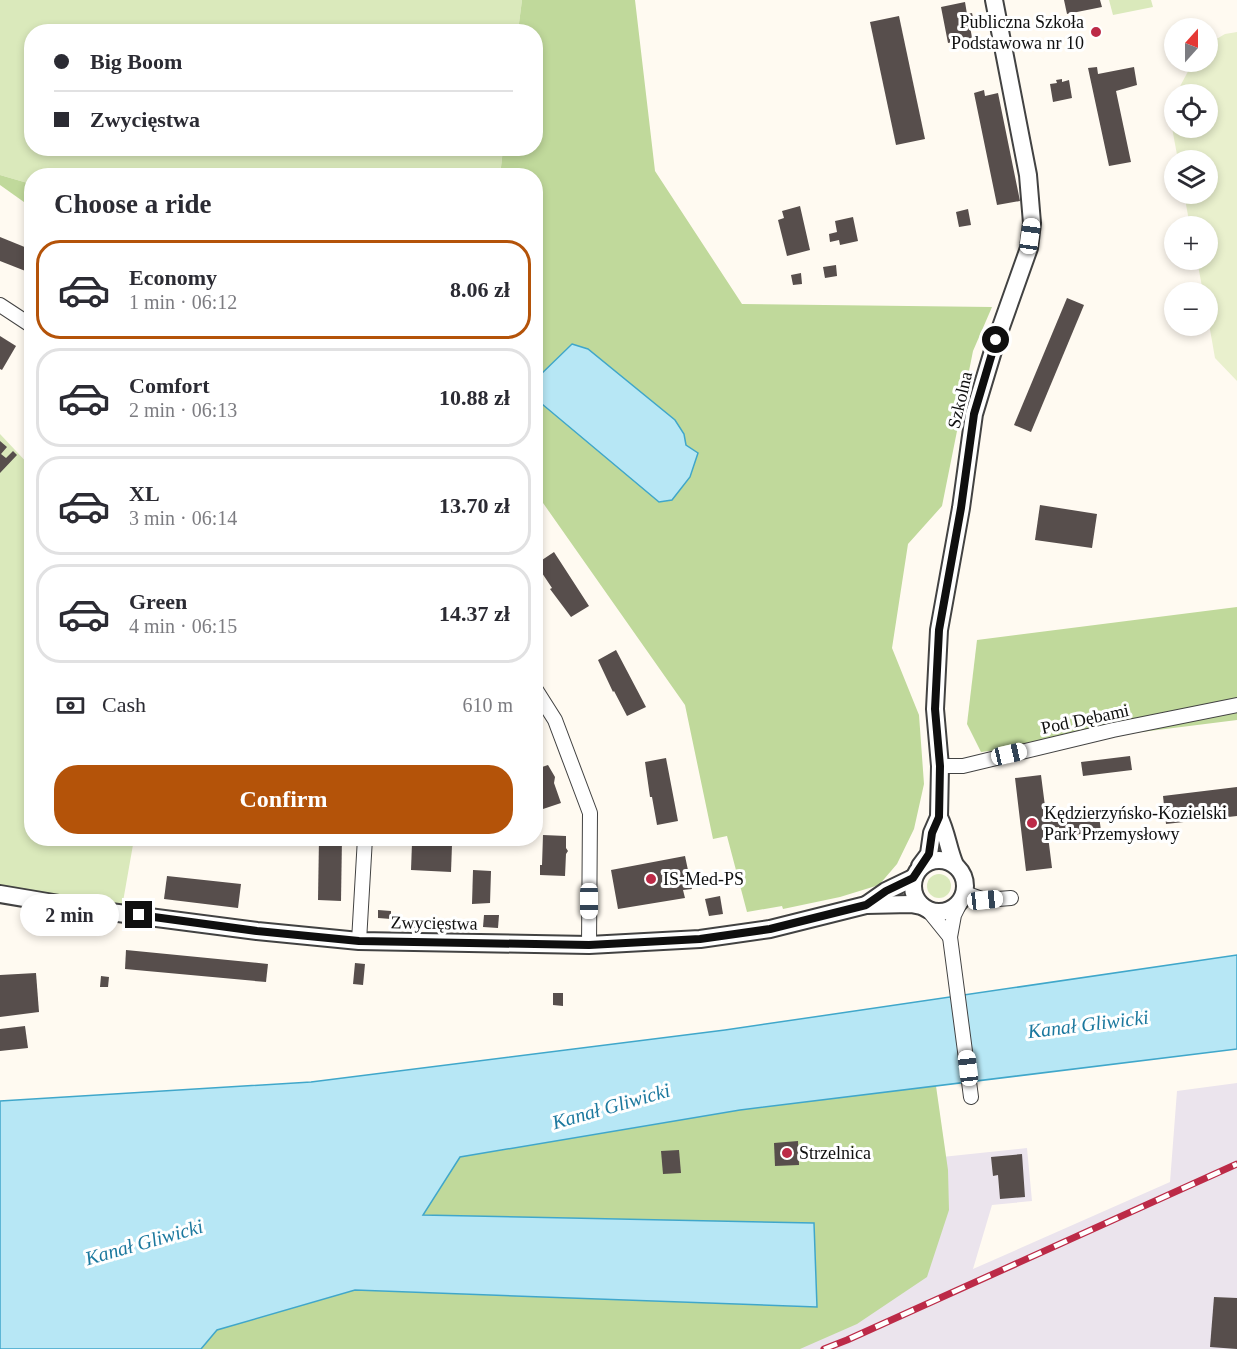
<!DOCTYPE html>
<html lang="en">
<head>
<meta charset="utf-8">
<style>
  :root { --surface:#fff; --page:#f7f7f7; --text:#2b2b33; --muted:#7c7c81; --line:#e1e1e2; --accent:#b45309 }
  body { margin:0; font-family:"Times New Roman",serif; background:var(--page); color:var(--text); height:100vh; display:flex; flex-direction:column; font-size:22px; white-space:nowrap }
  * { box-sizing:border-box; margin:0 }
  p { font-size:20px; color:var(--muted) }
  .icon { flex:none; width:33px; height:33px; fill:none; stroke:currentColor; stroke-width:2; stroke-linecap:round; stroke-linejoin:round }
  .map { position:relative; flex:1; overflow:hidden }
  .side { position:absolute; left:24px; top:168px; width:519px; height:678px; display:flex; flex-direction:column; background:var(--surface); border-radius:24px; box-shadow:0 3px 9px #0003 }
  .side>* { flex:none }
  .top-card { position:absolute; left:24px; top:24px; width:519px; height:132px; border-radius:24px; box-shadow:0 3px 9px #0003; display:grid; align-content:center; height:132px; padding:0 30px; background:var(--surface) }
  .needle { width:39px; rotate:21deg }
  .buttons { position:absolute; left:1164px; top:18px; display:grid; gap:12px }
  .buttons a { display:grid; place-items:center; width:54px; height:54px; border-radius:50%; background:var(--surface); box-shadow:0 3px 9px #0003; font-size:30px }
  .end { position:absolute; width:27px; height:27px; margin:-14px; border:8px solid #0f0f0f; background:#fff; box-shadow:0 0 0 3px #fff }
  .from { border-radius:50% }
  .bubble { position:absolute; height:42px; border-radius:21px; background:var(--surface); box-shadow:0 3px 9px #0003; font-size:20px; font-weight:700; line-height:42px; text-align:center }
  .car { position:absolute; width:18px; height:36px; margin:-18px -9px; border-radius:8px; box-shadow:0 0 4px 2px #0007; background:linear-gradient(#fff 24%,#345 0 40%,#fff 0 76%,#345 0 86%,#fff 0) }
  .top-card b { display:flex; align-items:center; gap:21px; height:57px; font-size:22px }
  .top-card b+b { border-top:2px solid var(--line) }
  .top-card i { width:15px; height:15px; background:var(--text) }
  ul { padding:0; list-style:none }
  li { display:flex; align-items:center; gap:18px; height:99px; margin:0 12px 9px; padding:0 18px; border:3px solid var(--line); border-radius:24px }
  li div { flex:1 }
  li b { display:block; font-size:22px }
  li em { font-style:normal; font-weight:700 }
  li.current { border-color:var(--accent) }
  li>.icon { width:54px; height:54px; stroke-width:1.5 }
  h2 { padding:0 30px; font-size:27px; line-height:72px }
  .pay { display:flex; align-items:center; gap:15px; height:66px; padding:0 30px; font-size:22px }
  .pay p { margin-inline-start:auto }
  .button { display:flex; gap:12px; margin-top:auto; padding:12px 30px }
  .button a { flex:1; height:69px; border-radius:24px; background:var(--accent); color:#fff; font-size:24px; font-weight:700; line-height:69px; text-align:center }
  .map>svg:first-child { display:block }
  .industrial { fill:#ebe4ed }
  .green { fill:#dae9bb }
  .forest { fill:#c0d99b }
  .pitch { fill:#e9f0cd }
  .water { fill:#b7e7f5; stroke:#40a7ca; stroke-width:1.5 }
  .building { fill:#574e4c }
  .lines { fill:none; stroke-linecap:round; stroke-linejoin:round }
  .minor-casing { stroke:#424242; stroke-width:16 }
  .tertiary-casing { stroke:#424242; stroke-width:20 }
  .minor { stroke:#fff; stroke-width:14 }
  .tertiary { stroke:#fff; stroke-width:16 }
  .rail-casing { stroke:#bc2a47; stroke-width:7 }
  .rail { stroke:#fff; stroke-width:4.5; stroke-dasharray:14; stroke-linecap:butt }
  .route { stroke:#0f0f0f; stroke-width:8 }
  .poi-dot { fill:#bc2a47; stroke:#fff; stroke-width:2 }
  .labels { text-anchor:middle; stroke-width:6; stroke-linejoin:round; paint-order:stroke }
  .poi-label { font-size:18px; fill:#0f0f0f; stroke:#fff; text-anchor:start }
  .street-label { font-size:18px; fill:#0f0f0f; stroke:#fff }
  .water-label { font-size:20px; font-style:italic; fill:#1b789e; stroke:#fff }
</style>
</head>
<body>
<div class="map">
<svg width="1237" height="1349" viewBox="0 0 1237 1349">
  <rect width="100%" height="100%" fill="#fffaf1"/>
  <path class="industrial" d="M 1237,1083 L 1237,1349 L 730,1349 L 856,1320 L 942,1157 L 1027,1148 L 1032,1201 L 992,1205 L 973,1269 L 1170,1182 L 1177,1091 Z"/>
  <g class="green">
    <path d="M 0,0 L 522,0 L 518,31 L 32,32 L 32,148 L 503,149 L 500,175 L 32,176 L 31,184 L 0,175 Z"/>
    <path d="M 1109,0 L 1151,0 L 1153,7 L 1113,15 Z"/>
    <path d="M 0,434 L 31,467 L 32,838 L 134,839 L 121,913 L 0,894 Z"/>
    <circle cx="939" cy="886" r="12"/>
  </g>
  <g class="forest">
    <path d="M 522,0 L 635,0 L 655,171 L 742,304 L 992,307 L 973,351 L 942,506 L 908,544 L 892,648 L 919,715 L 924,784 L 914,829 L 897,864 L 879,885 L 840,897 L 783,909 L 782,906 L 747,912 L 727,836 L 713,839 L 685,705 L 536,493 L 536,176 L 500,176 L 503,149 L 536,148 L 536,32 L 518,31 Z"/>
    <path d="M 0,175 L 31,184 L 31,207 L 0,185 Z"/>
    <path d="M 1237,607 L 1237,720 L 981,752 L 967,724 L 977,640 Z"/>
    <path d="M 936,1086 L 948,1170 L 949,1210 L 927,1277 L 857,1324 L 800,1349 L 201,1349 L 216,1330 L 355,1290 L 817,1307 L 814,1223 L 423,1215 L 459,1157 L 740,1110 Z"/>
  </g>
  <path class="pitch" d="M 1237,32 L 1237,381 L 1215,358 L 1208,318 L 1208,292 L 1203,292 L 1197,260 L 1208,260 L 1208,226 L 1190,226 L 1184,194 L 1208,194 L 1208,160 L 1178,160 L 1170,117 L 1174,101 L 1174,128 L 1208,128 L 1208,94 L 1176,94 L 1177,92 L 1193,62 L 1208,62 L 1208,44 L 1225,34 Z"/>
  <g class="water">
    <path d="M 572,344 L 588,349 L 675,420 L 684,434 L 686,445 L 698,453 L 690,477 L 672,500 L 659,502 L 536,399 L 536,379 Z"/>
    <path d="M 1237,955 L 1237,1049 L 740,1110 L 460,1157 L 423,1215 L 814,1223 L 817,1307 L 355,1290 L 217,1330 L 201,1349 L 0,1349 L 0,1101 L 311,1082 L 725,1030 Z"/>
  </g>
  <g class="building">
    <path d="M 1064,0 L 1100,0 L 1102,7 L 1067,14 Z"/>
    <path d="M 965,2 L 967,14 L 972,13 L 975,25 L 970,26 L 972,38 L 948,43 L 941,7 Z"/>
    <path d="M 899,16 L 925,139 L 896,145 L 870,22 Z"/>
    <path d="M 1097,67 L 1098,74 L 1134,67 L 1137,85 L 1116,91 L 1131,162 L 1109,166 L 1088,68 Z"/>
    <path d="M 1062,79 L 1062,82 L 1069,80 L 1072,98 L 1053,102 L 1050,84 L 1057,83 L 1056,80 Z"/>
    <path d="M 984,90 L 985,96 L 998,93 L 1020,201 L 997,205 L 974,93 Z"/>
    <path d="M 800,206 L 810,250 L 787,256 L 778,220 L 784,218 L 782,211 Z"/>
    <path d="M 968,209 L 971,225 L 959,227 L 956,212 Z"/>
    <path d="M 853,217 L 858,241 L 840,245 L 839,240 L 830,242 L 829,234 L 837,232 L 835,221 Z"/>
    <path d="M 0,237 L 32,250 L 32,263 L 28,272 L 0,261 Z"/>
    <path d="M 836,265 L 837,276 L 825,278 L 823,267 Z"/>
    <path d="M 801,273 L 802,284 L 793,285 L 791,275 Z"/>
    <path d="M 1067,298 L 1084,305 L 1031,432 L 1014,425 Z"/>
    <path d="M 0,336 L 16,346 L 2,370 L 0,369 Z"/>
    <path d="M 0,441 L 7,447 L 1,454 L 6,458 L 13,451 L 17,455 L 0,473 Z"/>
    <path d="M 1040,505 L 1097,514 L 1092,548 L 1035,540 Z"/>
    <path d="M 554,552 L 589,606 L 571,617 L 550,589 L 552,588 L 536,564 Z"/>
    <path d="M 616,650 L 646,707 L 627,716 L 614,691 L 613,692 L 598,660 Z"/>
    <path d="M 1130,756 L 1132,770 L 1083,776 L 1081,762 Z"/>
    <path d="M 666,758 L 678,821 L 657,825 L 652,797 L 650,797 L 645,762 Z"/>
    <path d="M 548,765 L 555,777 L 554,783 L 561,803 L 537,811 L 536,769 Z"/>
    <path d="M 1041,775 L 1046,814 L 1098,808 L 1101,831 L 1060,837 L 1059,827 L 1047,828 L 1052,868 L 1026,871 L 1015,778 Z"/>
    <path d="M 1237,787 L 1237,816 L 1166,824 L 1163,796 Z"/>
    <path d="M 543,835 L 566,836 L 566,848 L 568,851 L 566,854 L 565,876 L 540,875 L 540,865 L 542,865 Z"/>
    <path d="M 319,838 L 342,838 L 341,901 L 318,900 Z"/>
    <path d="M 412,843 L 452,845 L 451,872 L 411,870 Z"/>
    <path d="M 685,856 L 692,889 L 683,890 L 685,898 L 618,909 L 611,870 Z"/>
    <path d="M 473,870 L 491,871 L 490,903 L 472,904 Z"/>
    <path d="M 167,876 L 241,884 L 238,908 L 164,899 Z"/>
    <path d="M 720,896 L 723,914 L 709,916 L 705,899 Z"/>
    <path d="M 378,910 L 391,911 L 391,919 L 378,918 Z"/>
    <path d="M 484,915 L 499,915 L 498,928 L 483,927 Z"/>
    <path d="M 423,919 L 435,920 L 435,928 L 423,927 Z"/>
    <path d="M 409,920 L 423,921 L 422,929 L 409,928 Z"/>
    <path d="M 126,950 L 268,964 L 266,982 L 125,969 Z"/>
    <path d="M 355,963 L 365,964 L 363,985 L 353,984 Z"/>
    <path d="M 36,973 L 39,1012 L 0,1017 L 0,975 Z"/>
    <path d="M 101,976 L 109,977 L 108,987 L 100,987 Z"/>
    <path d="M 553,993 L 563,993 L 563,1006 L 553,1005 Z"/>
    <path d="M 25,1026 L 28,1048 L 0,1051 L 0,1029 Z"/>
    <path d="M 798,1141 L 799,1165 L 775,1166 L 774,1143 Z"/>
    <path d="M 679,1150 L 681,1173 L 663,1174 L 661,1151 Z"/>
    <path d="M 1022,1154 L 1025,1197 L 1000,1199 L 998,1175 L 993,1176 L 991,1157 Z"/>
    <path d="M 1214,1297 L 1237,1298 L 1237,1349 L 1210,1347 Z"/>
  </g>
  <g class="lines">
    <g class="minor-casing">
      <g id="minor">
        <path d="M 0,305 L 32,326"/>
        <path d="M 536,690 L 555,720 L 590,813 L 589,945"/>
        <path d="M 940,766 L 963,766 L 1113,730 L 1237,705"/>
        <path d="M 965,893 L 985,900 L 1011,898"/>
        <path d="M 961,901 L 954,915 L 950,937 L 971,1097"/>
        <path d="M 929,911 L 950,937"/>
        <path d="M 359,941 L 365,838"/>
      </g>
    </g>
    <g class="tertiary-casing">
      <g id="tertiary">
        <path d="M 939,817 C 947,833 948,849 955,865"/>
        <circle cx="939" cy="886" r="26"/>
        <path d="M 920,866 L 929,854 L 932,833 L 939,817 L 940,766 L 935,709 L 939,630 L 961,508 L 974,414 L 996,341 L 1029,248 L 1032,223 L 1028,175 L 994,0"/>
        <path d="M 0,894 L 95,910 L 257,931 L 359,941 L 589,945 L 700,939 L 770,929 L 866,905 L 911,904 L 921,906"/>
        <path d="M 866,905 L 886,891 L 913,878"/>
      </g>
    </g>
    <use href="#minor" class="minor"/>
    <use href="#tertiary" class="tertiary"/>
    <g class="rail-casing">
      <path id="rail" d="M 824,1349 L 847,1340 L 1237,1164"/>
    </g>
    <use href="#rail" class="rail"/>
  </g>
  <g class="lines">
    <path class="route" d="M 139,915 L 257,931 L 359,941 L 589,945 L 700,939 L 770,929 L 866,905 L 886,891 L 913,878 L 929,854 L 932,833 L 939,817 L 940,766 L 935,709 L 939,630 L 961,508 L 974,414 L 996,340"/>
  </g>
  <g class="poi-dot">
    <circle cx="1096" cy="32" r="6"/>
    <circle cx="1032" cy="823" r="6"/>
    <circle cx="651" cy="879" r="6"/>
    <circle cx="787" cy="1153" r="6"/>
  </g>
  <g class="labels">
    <g class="poi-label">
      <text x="1084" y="28" text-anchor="end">Publiczna Szkoła<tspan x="1084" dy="21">Podstawowa nr 10</tspan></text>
      <text x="1044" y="819">Kędzierzyńsko-Kozielski<tspan x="1044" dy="21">Park Przemysłowy</tspan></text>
      <text x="663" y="885">IS-Med-PS</text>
      <text x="799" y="1159">Strzelnica</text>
    </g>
    <g class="street-label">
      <text transform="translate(960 400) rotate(-77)" y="6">Szkolna</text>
      <text transform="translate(1085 719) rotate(-12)" y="6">Pod Dębami</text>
      <text transform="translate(434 923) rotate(1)" y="6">Zwycięstwa</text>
    </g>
    <g class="water-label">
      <text transform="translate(1088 1024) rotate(-7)" y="7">Kanał Gliwicki</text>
      <text transform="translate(611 1106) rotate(-16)" y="7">Kanał Gliwicki</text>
      <text transform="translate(144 1242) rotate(-16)" y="7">Kanał Gliwicki</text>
    </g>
  </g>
</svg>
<div class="buttons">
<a><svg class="needle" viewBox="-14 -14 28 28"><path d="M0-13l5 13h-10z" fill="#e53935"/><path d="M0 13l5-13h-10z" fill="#7c7c81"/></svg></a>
<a><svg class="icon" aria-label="locate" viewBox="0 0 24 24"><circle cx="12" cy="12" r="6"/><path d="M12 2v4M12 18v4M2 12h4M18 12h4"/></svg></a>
<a><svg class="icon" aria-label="layers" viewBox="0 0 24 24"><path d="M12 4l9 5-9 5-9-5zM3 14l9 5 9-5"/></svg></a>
<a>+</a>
<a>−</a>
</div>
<i class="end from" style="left:996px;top:340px"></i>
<i class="end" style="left:139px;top:915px"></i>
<div class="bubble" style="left:20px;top:894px;width:99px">2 min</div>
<i class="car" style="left:1030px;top:236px;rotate:8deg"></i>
<i class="car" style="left:1009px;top:754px;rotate:77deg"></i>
<i class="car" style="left:985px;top:900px;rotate:84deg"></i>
<i class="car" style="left:589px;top:901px;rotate:180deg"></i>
<i class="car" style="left:968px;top:1068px;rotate:353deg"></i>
<div class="top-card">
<b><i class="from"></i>Big Boom</b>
<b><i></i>Zwycięstwa</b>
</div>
<section class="side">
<h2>Choose a ride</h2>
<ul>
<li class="current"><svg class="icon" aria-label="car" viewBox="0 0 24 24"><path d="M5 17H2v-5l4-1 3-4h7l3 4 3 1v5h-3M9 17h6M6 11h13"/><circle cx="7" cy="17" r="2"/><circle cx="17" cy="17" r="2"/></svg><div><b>Economy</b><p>1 min · 06:12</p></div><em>8.06 zł</em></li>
<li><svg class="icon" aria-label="car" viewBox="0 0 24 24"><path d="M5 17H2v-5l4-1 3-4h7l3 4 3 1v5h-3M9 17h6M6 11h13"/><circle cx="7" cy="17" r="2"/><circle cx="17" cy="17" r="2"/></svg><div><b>Comfort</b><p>2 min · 06:13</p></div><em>10.88 zł</em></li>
<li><svg class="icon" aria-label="car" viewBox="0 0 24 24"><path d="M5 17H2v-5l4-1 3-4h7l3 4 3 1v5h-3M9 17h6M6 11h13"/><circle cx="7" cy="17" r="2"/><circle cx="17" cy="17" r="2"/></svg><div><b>XL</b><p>3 min · 06:14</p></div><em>13.70 zł</em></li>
<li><svg class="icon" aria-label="car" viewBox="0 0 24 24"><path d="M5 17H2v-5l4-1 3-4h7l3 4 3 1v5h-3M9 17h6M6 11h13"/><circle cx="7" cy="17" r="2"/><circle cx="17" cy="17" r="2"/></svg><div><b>Green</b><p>4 min · 06:15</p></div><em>14.37 zł</em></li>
</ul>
<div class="pay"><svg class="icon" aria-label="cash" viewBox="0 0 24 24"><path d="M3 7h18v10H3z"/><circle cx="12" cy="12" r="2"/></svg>Cash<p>610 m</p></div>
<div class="button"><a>Confirm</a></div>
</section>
</div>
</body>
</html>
